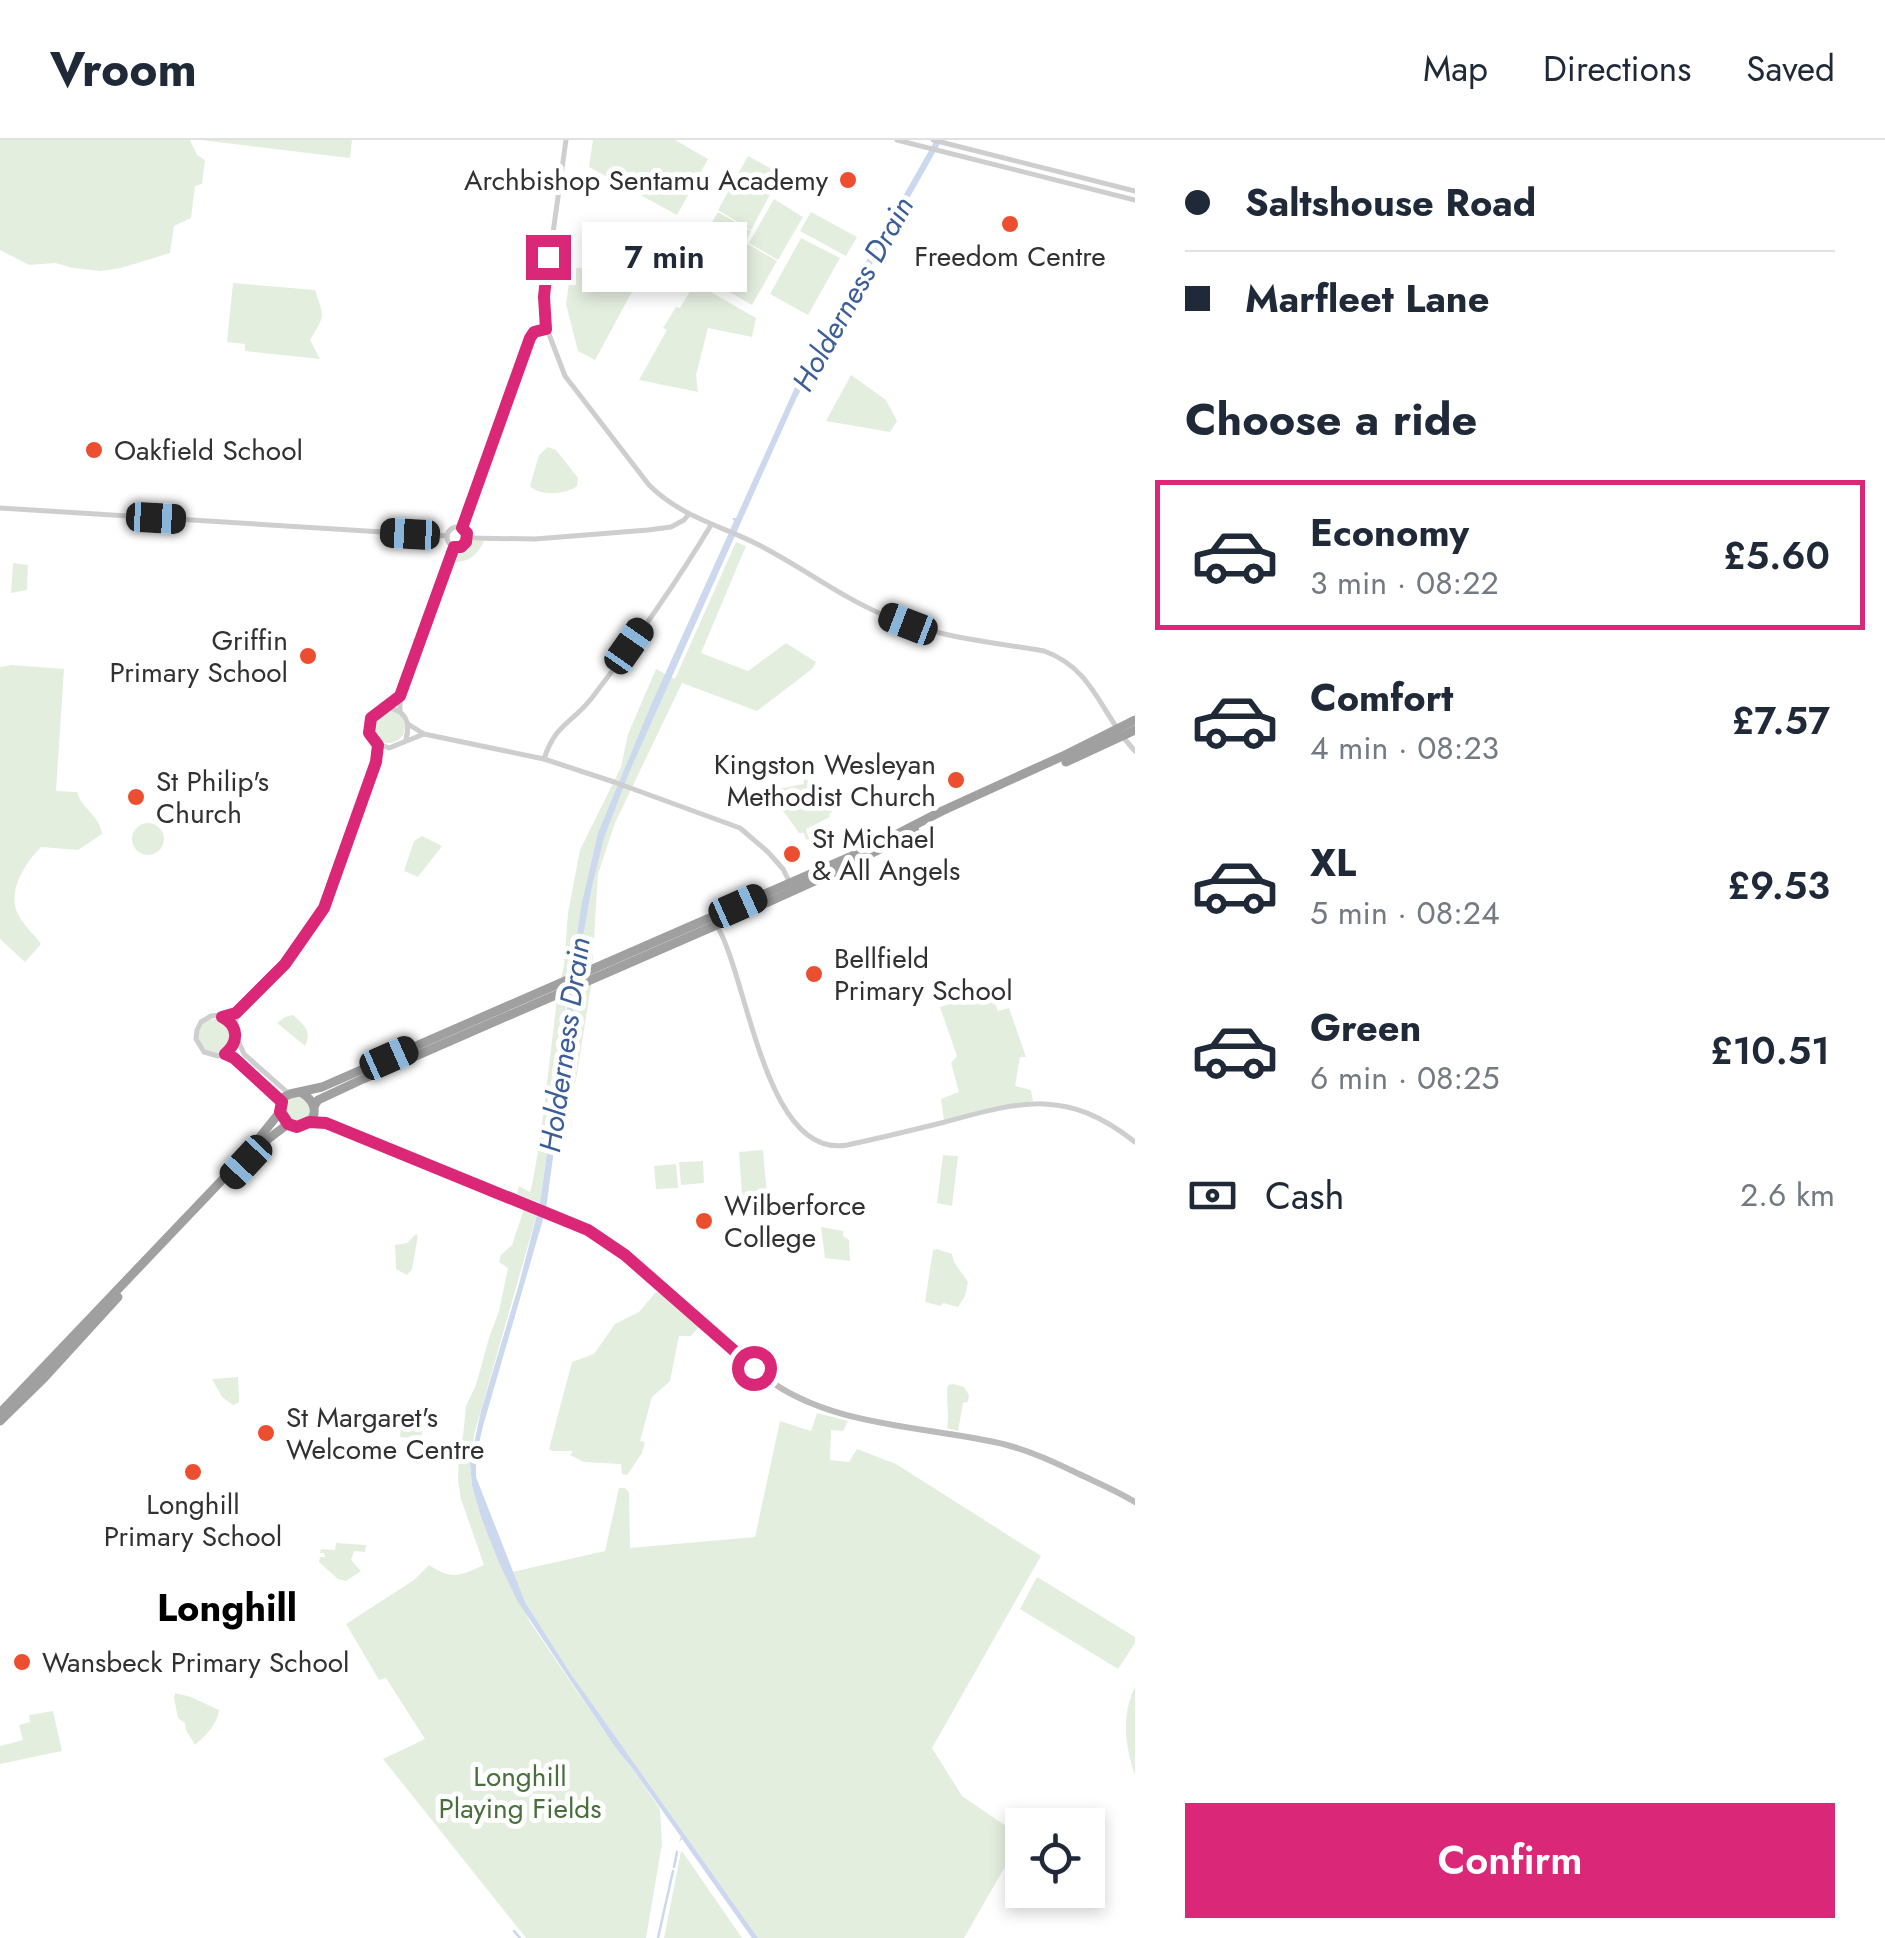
<!DOCTYPE html>
<html lang="en">
<head>
<meta charset="utf-8">
<style>
  :root { --surface:#fff; --page:#f2f2f3; --text:#1f2937; --muted:#747a83; --line:#e0e1e3; --accent:#db2777 }
  body { margin:0; font-family:Jost,sans-serif; background:var(--page); color:var(--text); height:100vh; display:flex; flex-direction:column; font-size:38px; white-space:nowrap }
  * { box-sizing:border-box; margin:0 }
  p { font-size:32px; color:var(--muted) }
  .icon { flex:none; width:55px; height:55px; fill:none; stroke:currentColor; stroke-width:2; stroke-linecap:round; stroke-linejoin:round }
  .map { position:relative; flex:1; overflow:hidden }
  .drawer { display:flex; flex-direction:column; background:var(--surface); width:750px }
  .drawer>* { flex:none }
  .guide { display:grid; align-content:center; height:220px; padding:0 50px; background:var(--surface) }
  .tools { position:absolute; left:1005px; top:1668px; display:grid; gap:20px }
  .tools a { display:grid; place-items:center; width:100px; height:100px; border-radius:0px; background:var(--surface); box-shadow:0 5px 15px #0003; font-size:50px }
  .end { position:absolute; width:45px; height:45px; margin:-22px; border:12px solid #db2777; background:#fff; box-shadow:0 0 0 5px #fff }
  .from { border-radius:50% }
  .bubble { position:absolute; height:70px; border-radius:0px; background:var(--surface); box-shadow:0 5px 15px #0003; font-size:32px; font-weight:600; line-height:70px; text-align:center }
  .car { position:absolute; width:30px; height:60px; margin:-30px -15px; border-radius:12px; box-shadow:0 0 8px 2px #0007; background:linear-gradient(#222 24%,#8ab4d8 0 40%,#222 0 76%,#8ab4d8 0 86%,#222 0) }
  .guide b { display:flex; align-items:center; gap:35px; height:95px; font-size:38px }
  .guide b+b { border-top:2px solid var(--line) }
  .guide i { width:25px; height:25px; background:var(--text) }
  ul { padding:0; list-style:none }
  li { display:flex; align-items:center; gap:30px; height:150px; margin:0 20px 15px; padding:0 30px; border:5px solid transparent; border-radius:0px }
  li div { flex:1 }
  li b { display:block; font-size:38px }
  li em { font-style:normal; font-weight:600 }
  li.active { border-color:var(--accent) }
  li>.icon { width:90px; height:90px; stroke-width:1.5 }
  h2 { padding:0 50px; font-size:45px; line-height:120px }
  .pay { display:flex; align-items:center; gap:25px; height:110px; padding:0 50px; font-size:38px }
  .pay p { margin-inline-start:auto }
  .button { display:flex; gap:20px; margin-top:auto; padding:20px 50px }
  .button a { flex:1; height:115px; border-radius:0px; background:var(--accent); color:#fff; font-size:40px; font-weight:600; line-height:115px; text-align:center }
  header { display:flex; align-items:center; gap:60px; box-sizing:border-box; height:140px; padding:0 50px; background:var(--surface); border-bottom:2px solid var(--line) }
  header strong { font-size:48px }
  nav { display:flex; gap:55px; margin-inline-start:auto; font-size:35px }
  main { display:flex; flex:1; min-height:0 }
  .map>svg:first-child { display:block }
  .green { fill:#e4eedf }
  .water { fill:#cbd8ee }
  .lines { fill:none; stroke-linecap:round; stroke-linejoin:round }
  .stream { stroke:#cbd8ee; stroke-width:2.5 }
  .tertiary { stroke:#cecece; stroke-width:5 }
  .secondary { stroke:#bbb; stroke-width:6 }
  .trunk { stroke:#a0a0a0; stroke-width:9 }
  .route { stroke:#db2777; stroke-width:12 }
  .poi-dot { fill:#ec4e30; stroke:#fff; stroke-width:4 }
  .labels { text-anchor:middle; stroke-width:10; stroke-linejoin:round; paint-order:stroke }
  .poi-label { font-size:28px; fill:#313131; stroke:#fff; text-anchor:start }
  .park-label { font-size:28px; fill:#486f3c; stroke:#fff }
  .water-label { font-size:30px; font-style:italic; fill:#3b5e98; stroke:#fff }
  .district-label { font-size:38px; font-weight:bold; fill:#000; stroke:#fff }
</style>
</head>
<body>
<header>
<strong>Vroom</strong>
<nav><a>Map</a><a>Directions</a><a>Saved</a></nav>
</header>
<main>
<div class="map">
<svg width="1135" height="1798" viewBox="0 0 1135 1798">
  <rect width="100%" height="100%" fill="#fff"/>
  <g class="green">
    <path d="M 0,0 L 190,0 L 197,15 L 205,20 L 202,44 L 195,46 L 191,78 L 174,86 L 170,113 L 121,128 L 101,131 L 73,128 L 55,123 L 29,125 L 0,110 Z"/>
    <path d="M 201,0 L 352,0 L 350,18 Z"/>
    <path d="M 593,0 L 675,0 L 708,19 L 677,75 L 589,27 Z"/>
    <path d="M 748,16 L 781,34 L 751,90 L 718,70 Z"/>
    <path d="M 774,59 L 803,77 L 778,120 L 749,103 Z"/>
    <path d="M 718,72 L 751,91 L 719,150 L 685,130 Z"/>
    <path d="M 811,72 L 857,97 L 846,116 L 800,91 Z"/>
    <path d="M 801,98 L 840,118 L 808,175 L 770,154 Z"/>
    <path d="M 748,104 L 777,121 L 752,165 L 723,148 Z"/>
    <path d="M 571,128 L 625,129 L 640,137 L 595,220 L 578,211 L 566,164 Z"/>
    <path d="M 233,143 L 315,150 C 325,179 325,174 310,200 L 320,219 L 245,211 L 245,204 L 227,202 Z"/>
    <path d="M 695,143 L 756,178 L 752,197 L 708,188 L 696,235 L 698,252 L 639,240 L 667,190 L 663,188 L 676,167 L 680,168 Z"/>
    <path d="M 851,235 L 886,260 L 897,281 L 890,292 L 826,281 Z"/>
    <path d="M 548,307 L 556,310 L 578,338 L 577,346 C 566,355 539,356 530,346 L 539,315 Z"/>
    <path d="M 472,401 L 484,401 C 477,416 468,423 451,422 L 456,411 L 465,408 Z"/>
    <path d="M 736,402 L 746,406 L 701,513 L 748,531 L 786,503 L 816,522 L 812,529 L 757,571 L 682,543 L 615,683 L 598,734 L 591,846 L 576,940 L 558,978 L 574,865 L 568,855 L 540,1063 L 517,1054 L 519,1046 L 530,1052 L 532,1045 L 540,1001 L 557,859 L 564,825 L 568,773 L 580,710 L 621,627 L 628,594 L 656,529 L 675,539 Z"/>
    <path d="M 13,423 L 28,425 L 27,450 L 11,453 Z"/>
    <path d="M 12,525 L 64,529 L 56,651 L 77,652 C 82,669 100,676 102,694 L 78,710 L 41,707 C 26,722 8,749 17,772 C 21,783 34,794 41,804 L 25,822 L 0,799 L 0,527 Z"/>
    <circle cx="389" cy="587" r="16"/>
    <path d="M 804,639 L 817,644 L 832,672 L 829,674 L 830,677 L 806,689 L 809,699 L 806,700 L 804,693 L 799,693 L 784,672 L 758,662 L 759,658 L 770,654 L 770,645 L 775,644 L 776,648 C 786,649 794,645 804,644 Z"/>
    <circle cx="148" cy="699" r="16"/>
    <path d="M 422,696 L 442,706 L 418,737 L 404,731 L 414,701 Z"/>
    <path d="M 991,852 L 998,871 L 1009,868 L 1026,917 L 1020,917 L 1015,946 L 1031,950 L 1033,961 L 944,980 L 941,959 L 959,952 L 951,923 L 957,916 L 940,867 Z"/>
    <path d="M 293,875 C 305,886 312,891 305,906 L 277,883 L 285,877 Z"/>
    <circle cx="215" cy="896" r="17"/>
    <circle cx="297" cy="970" r="14"/>
    <path d="M 763,1010 L 768,1066 L 743,1068 L 739,1012 Z"/>
    <path d="M 943,1015 L 958,1016 L 952,1066 L 937,1063 Z"/>
    <path d="M 703,1021 L 704,1043 L 681,1045 L 679,1022 Z"/>
    <path d="M 676,1024 L 678,1048 L 656,1049 L 654,1026 Z"/>
    <path d="M 524,1069 L 537,1074 L 474,1295 L 470,1323 L 472,1346 L 482,1380 L 499,1423 L 530,1482 L 615,1607 L 632,1628 L 660,1669 L 662,1704 L 646,1798 L 526,1798 L 383,1619 L 425,1599 L 386,1538 L 379,1540 L 346,1484 L 414,1440 L 429,1425 C 452,1440 460,1436 484,1425 L 461,1359 L 458,1340 L 459,1305 L 463,1296 L 466,1266 L 476,1245 L 489,1198 L 499,1171 L 508,1128 L 499,1122 L 501,1115 L 512,1105 Z"/>
    <path d="M 821,1087 L 843,1091 L 843,1096 L 849,1100 L 850,1121 L 825,1118 Z"/>
    <path d="M 416,1094 L 418,1096 L 412,1129 L 407,1135 L 396,1129 L 395,1105 L 407,1103 Z"/>
    <path d="M 937,1109 L 952,1114 L 954,1122 L 968,1142 L 965,1156 L 958,1167 L 943,1163 L 941,1166 L 925,1162 L 933,1110 Z"/>
    <path d="M 656,1152 L 664,1152 L 700,1186 L 691,1196 L 679,1196 L 670,1241 L 652,1257 L 640,1301 L 645,1302 L 642,1313 L 627,1335 L 622,1334 L 621,1324 L 584,1322 L 570,1315 L 573,1311 L 552,1311 L 549,1309 L 572,1222 L 594,1214 L 615,1184 L 639,1172 Z"/>
    <path d="M 238,1237 L 239,1262 L 233,1265 L 222,1257 L 212,1239 Z"/>
    <path d="M 953,1244 L 964,1247 L 969,1255 L 968,1262 L 963,1263 L 958,1291 L 947,1288 C 950,1274 945,1259 948,1245 Z"/>
    <path d="M 817,1273 L 848,1281 L 843,1291 L 831,1290 L 830,1320 L 849,1322 L 857,1309 L 896,1324 L 1041,1416 L 932,1608 L 962,1656 L 1022,1697 L 964,1798 L 758,1798 L 569,1531 L 525,1462 L 512,1432 L 605,1411 L 619,1348 L 625,1348 L 629,1352 L 630,1408 L 755,1397 L 780,1281 L 811,1291 Z"/>
    <path d="M 409,1275 L 424,1280 L 421,1299 L 400,1297 L 402,1278 Z"/>
    <path d="M 336,1403 L 366,1405 L 365,1412 L 354,1411 L 351,1420 L 361,1431 L 346,1441 L 338,1439 L 319,1422 L 320,1417 L 325,1417 L 324,1413 L 320,1413 L 321,1409 L 335,1410 Z"/>
    <path d="M 1037,1437 L 1135,1497 L 1135,1503 L 1118,1529 L 1020,1469 Z"/>
    <path d="M 1135,1547 L 1135,1635 C 1125,1607 1121,1574 1135,1547 Z"/>
    <path d="M 175,1553 L 191,1557 L 219,1570 C 218,1584 205,1596 195,1605 L 186,1590 L 185,1583 L 178,1578 L 174,1558 Z"/>
    <path d="M 53,1571 L 62,1611 L 0,1624 L 0,1606 L 23,1600 L 19,1585 L 30,1582 L 29,1575 Z"/>
    <path d="M 681,1711 L 684,1714 L 742,1798 L 664,1798 Z"/>
  </g>
  <path class="water" d="M 935,0 L 942,0 L 796,259 L 628,635 L 604,698 L 592,746 L 583,796 L 546,1069 L 483,1286 L 476,1317 L 476,1337 L 525,1462 L 569,1531 L 758,1798 L 752,1798 L 682,1699 L 679,1702 L 681,1697 L 632,1628 L 615,1607 L 518,1462 L 499,1423 L 482,1380 L 472,1346 L 470,1323 L 481,1271 L 519,1144 L 540,1063 L 581,767 L 598,693 L 651,565 L 727,397 L 734,381 L 732,378 L 736,378 L 797,243 Z"/>
  <g class="lines">
    <g class="stream">
      <path d="M 674,1727 L 677,1712"/>
      <path d="M 514,1791 L 520,1798"/>
      <path d="M 658,1798 L 673,1731"/>
    </g>
    <g class="tertiary">
      <path d="M 566,0 L 544,157 L 547,189 L 565,236 L 649,345 C 680,376 719,385 757,404 C 801,426 840,457 886,476 C 937,497 990,502 1044,511 C 1095,529 1101,576 1135,611"/>
      <path d="M 897,0 L 1135,60"/>
      <path d="M 933,0 L 1135,51"/>
      <path d="M 0,368 L 447,396"/>
      <circle cx="457" cy="397" r="10"/>
      <path d="M 462,388 L 530,198 L 534,192 L 547,189"/>
      <path d="M 468,398 L 535,399 L 648,390 L 671,387 L 684,380 L 688,375"/>
      <path d="M 400,556 C 382,571 359,575 374,602 L 389,608 L 424,594"/>
      <path d="M 386,568 C 405,569 411,582 406,599"/>
      <path d="M 400,571 L 400,556 L 454,407"/>
      <path d="M 408,584 L 424,594 L 544,619 L 614,642 L 740,688 L 768,712 L 783,729 L 790,743"/>
      <path d="M 544,619 C 556,583 571,584 591,559 C 634,503 675,445 711,385"/>
      <path d="M 716,784 C 748,835 764,1020 847,1005 C 880,998 913,990 945,982 C 1022,961 1067,948 1135,1002"/>
      <path d="M 237,873 C 233,892 241,909 218,916 L 204,912 L 196,899 L 197,890 L 201,882 L 211,876 L 237,873 L 285,824 L 324,768 L 370,640 L 377,622 L 378,605"/>
      <path d="M 237,898 L 244,914 L 288,953"/>
      <path d="M 225,914 L 235,917 L 281,962"/>
    </g>
    <path class="secondary" d="M 309,982 L 326,983 L 588,1089 L 625,1115 L 763,1236 C 832,1289 926,1285 1007,1305 C 1033,1312 1056,1323 1079,1334 C 1098,1343 1117,1351 1135,1362"/>
    <g class="trunk">
      <path d="M 1066,622 L 1135,590"/>
      <path d="M 314,966 L 318,960 L 363,939 L 744,773 L 837,731 L 915,691"/>
      <path d="M 288,984 C 313,992 325,967 302,953"/>
      <path d="M 252,1015 L 268,999 L 288,984"/>
      <path d="M 0,1273 L 243,1018 L 280,972 L 284,957 L 290,954 L 322,947 L 870,708 L 942,671 L 1065,615 L 1135,580"/>
      <path d="M 0,1281 L 44,1238 L 118,1157"/>
    </g>
  </g>
  <g class="lines">
    <path class="route" d="M 548,117 L 544,157 L 546,189 L 534,192 L 530,198 L 462,388 L 467,393 L 466,402 L 461,407 L 454,407 L 400,556 L 371,578 L 369,593 L 378,605 L 376,622 L 324,768 L 285,824 L 236,873 L 222,877 C 239,886 239,902 225,914 L 234,918 L 282,962 L 280,972 L 288,984 L 297,987 L 309,982 L 326,983 L 588,1090 L 625,1115 L 754,1228"/>
  </g>
  <g class="poi-dot">
    <circle cx="848" cy="40" r="10"/>
    <circle cx="1010" cy="84" r="10"/>
    <circle cx="94" cy="310" r="10"/>
    <circle cx="308" cy="516" r="10"/>
    <circle cx="956" cy="640" r="10"/>
    <circle cx="136" cy="657" r="10"/>
    <circle cx="792" cy="714" r="10"/>
    <circle cx="814" cy="834" r="10"/>
    <circle cx="704" cy="1081" r="10"/>
    <circle cx="266" cy="1293" r="10"/>
    <circle cx="193" cy="1332" r="10"/>
    <circle cx="22" cy="1522" r="10"/>
  </g>
  <g class="labels">
    <g class="poi-label">
      <text x="828" y="50" text-anchor="end">Archbishop Sentamu Academy</text>
      <text x="1010" y="126" text-anchor="middle">Freedom Centre</text>
      <text x="114" y="320">Oakfield School</text>
      <text x="288" y="510" text-anchor="end">Griffin<tspan x="288" dy="32">Primary School</tspan></text>
      <text x="936" y="634" text-anchor="end">Kingston Wesleyan<tspan x="936" dy="32">Methodist Church</tspan></text>
      <text x="156" y="651">St Philip's<tspan x="156" dy="32">Church</tspan></text>
      <text x="812" y="708">St Michael<tspan x="812" dy="32">&amp; All Angels</tspan></text>
      <text x="834" y="828">Bellfield<tspan x="834" dy="32">Primary School</tspan></text>
      <text x="724" y="1075">Wilberforce<tspan x="724" dy="32">College</tspan></text>
      <text x="286" y="1287">St Margaret's<tspan x="286" dy="32">Welcome Centre</tspan></text>
      <text x="193" y="1374" text-anchor="middle">Longhill<tspan x="193" dy="32">Primary School</tspan></text>
      <text x="42" y="1532">Wansbeck Primary School</text>
    </g>
    <g class="park-label">
      <text x="520" y="1646">Longhill<tspan x="520" dy="32">Playing Fields</tspan></text>
    </g>
    <g class="water-label">
      <text transform="translate(853 154) rotate(-61)" y="10">Holderness Drain</text>
      <text transform="translate(565 905) rotate(-82)" y="10">Holderness Drain</text>
    </g>
    <g class="district-label">
      <text x="227" y="1481">Longhill</text>
    </g>
  </g>
</svg>
<div class="tools">
<a><svg class="icon" aria-label="locate" viewBox="0 0 24 24"><circle cx="12" cy="12" r="6"/><path d="M12 2v4M12 18v4M2 12h4M18 12h4"/></svg></a>
</div>
<i class="end from" style="left:754px;top:1228px"></i>
<i class="end" style="left:548px;top:117px"></i>
<div class="bubble" style="left:582px;top:82px;width:165px">7 min</div>
<i class="car" style="left:156px;top:378px;rotate:93deg"></i>
<i class="car" style="left:410px;top:394px;rotate:273deg"></i>
<i class="car" style="left:908px;top:484px;rotate:291deg"></i>
<i class="car" style="left:629px;top:506px;rotate:35deg"></i>
<i class="car" style="left:738px;top:766px;rotate:66deg"></i>
<i class="car" style="left:389px;top:918px;rotate:66deg"></i>
<i class="car" style="left:246px;top:1022px;rotate:223deg"></i>
</div>
<section class="drawer">
<div class="guide">
<b><i class="from"></i>Saltshouse Road</b>
<b><i></i>Marfleet Lane</b>
</div>
<h2>Choose a ride</h2>
<ul>
<li class="active"><svg class="icon" aria-label="car" viewBox="0 0 24 24"><path d="M5 17H2v-5l4-1 3-4h7l3 4 3 1v5h-3M9 17h6M6 11h13"/><circle cx="7" cy="17" r="2"/><circle cx="17" cy="17" r="2"/></svg><div><b>Economy</b><p>3 min · 08:22</p></div><em>£5.60</em></li>
<li><svg class="icon" aria-label="car" viewBox="0 0 24 24"><path d="M5 17H2v-5l4-1 3-4h7l3 4 3 1v5h-3M9 17h6M6 11h13"/><circle cx="7" cy="17" r="2"/><circle cx="17" cy="17" r="2"/></svg><div><b>Comfort</b><p>4 min · 08:23</p></div><em>£7.57</em></li>
<li><svg class="icon" aria-label="car" viewBox="0 0 24 24"><path d="M5 17H2v-5l4-1 3-4h7l3 4 3 1v5h-3M9 17h6M6 11h13"/><circle cx="7" cy="17" r="2"/><circle cx="17" cy="17" r="2"/></svg><div><b>XL</b><p>5 min · 08:24</p></div><em>£9.53</em></li>
<li><svg class="icon" aria-label="car" viewBox="0 0 24 24"><path d="M5 17H2v-5l4-1 3-4h7l3 4 3 1v5h-3M9 17h6M6 11h13"/><circle cx="7" cy="17" r="2"/><circle cx="17" cy="17" r="2"/></svg><div><b>Green</b><p>6 min · 08:25</p></div><em>£10.51</em></li>
</ul>
<div class="pay"><svg class="icon" aria-label="cash" viewBox="0 0 24 24"><path d="M3 7h18v10H3z"/><circle cx="12" cy="12" r="2"/></svg>Cash<p>2.6 km</p></div>
<div class="button"><a>Confirm</a></div>
</section>
</main>
</body>
</html>
